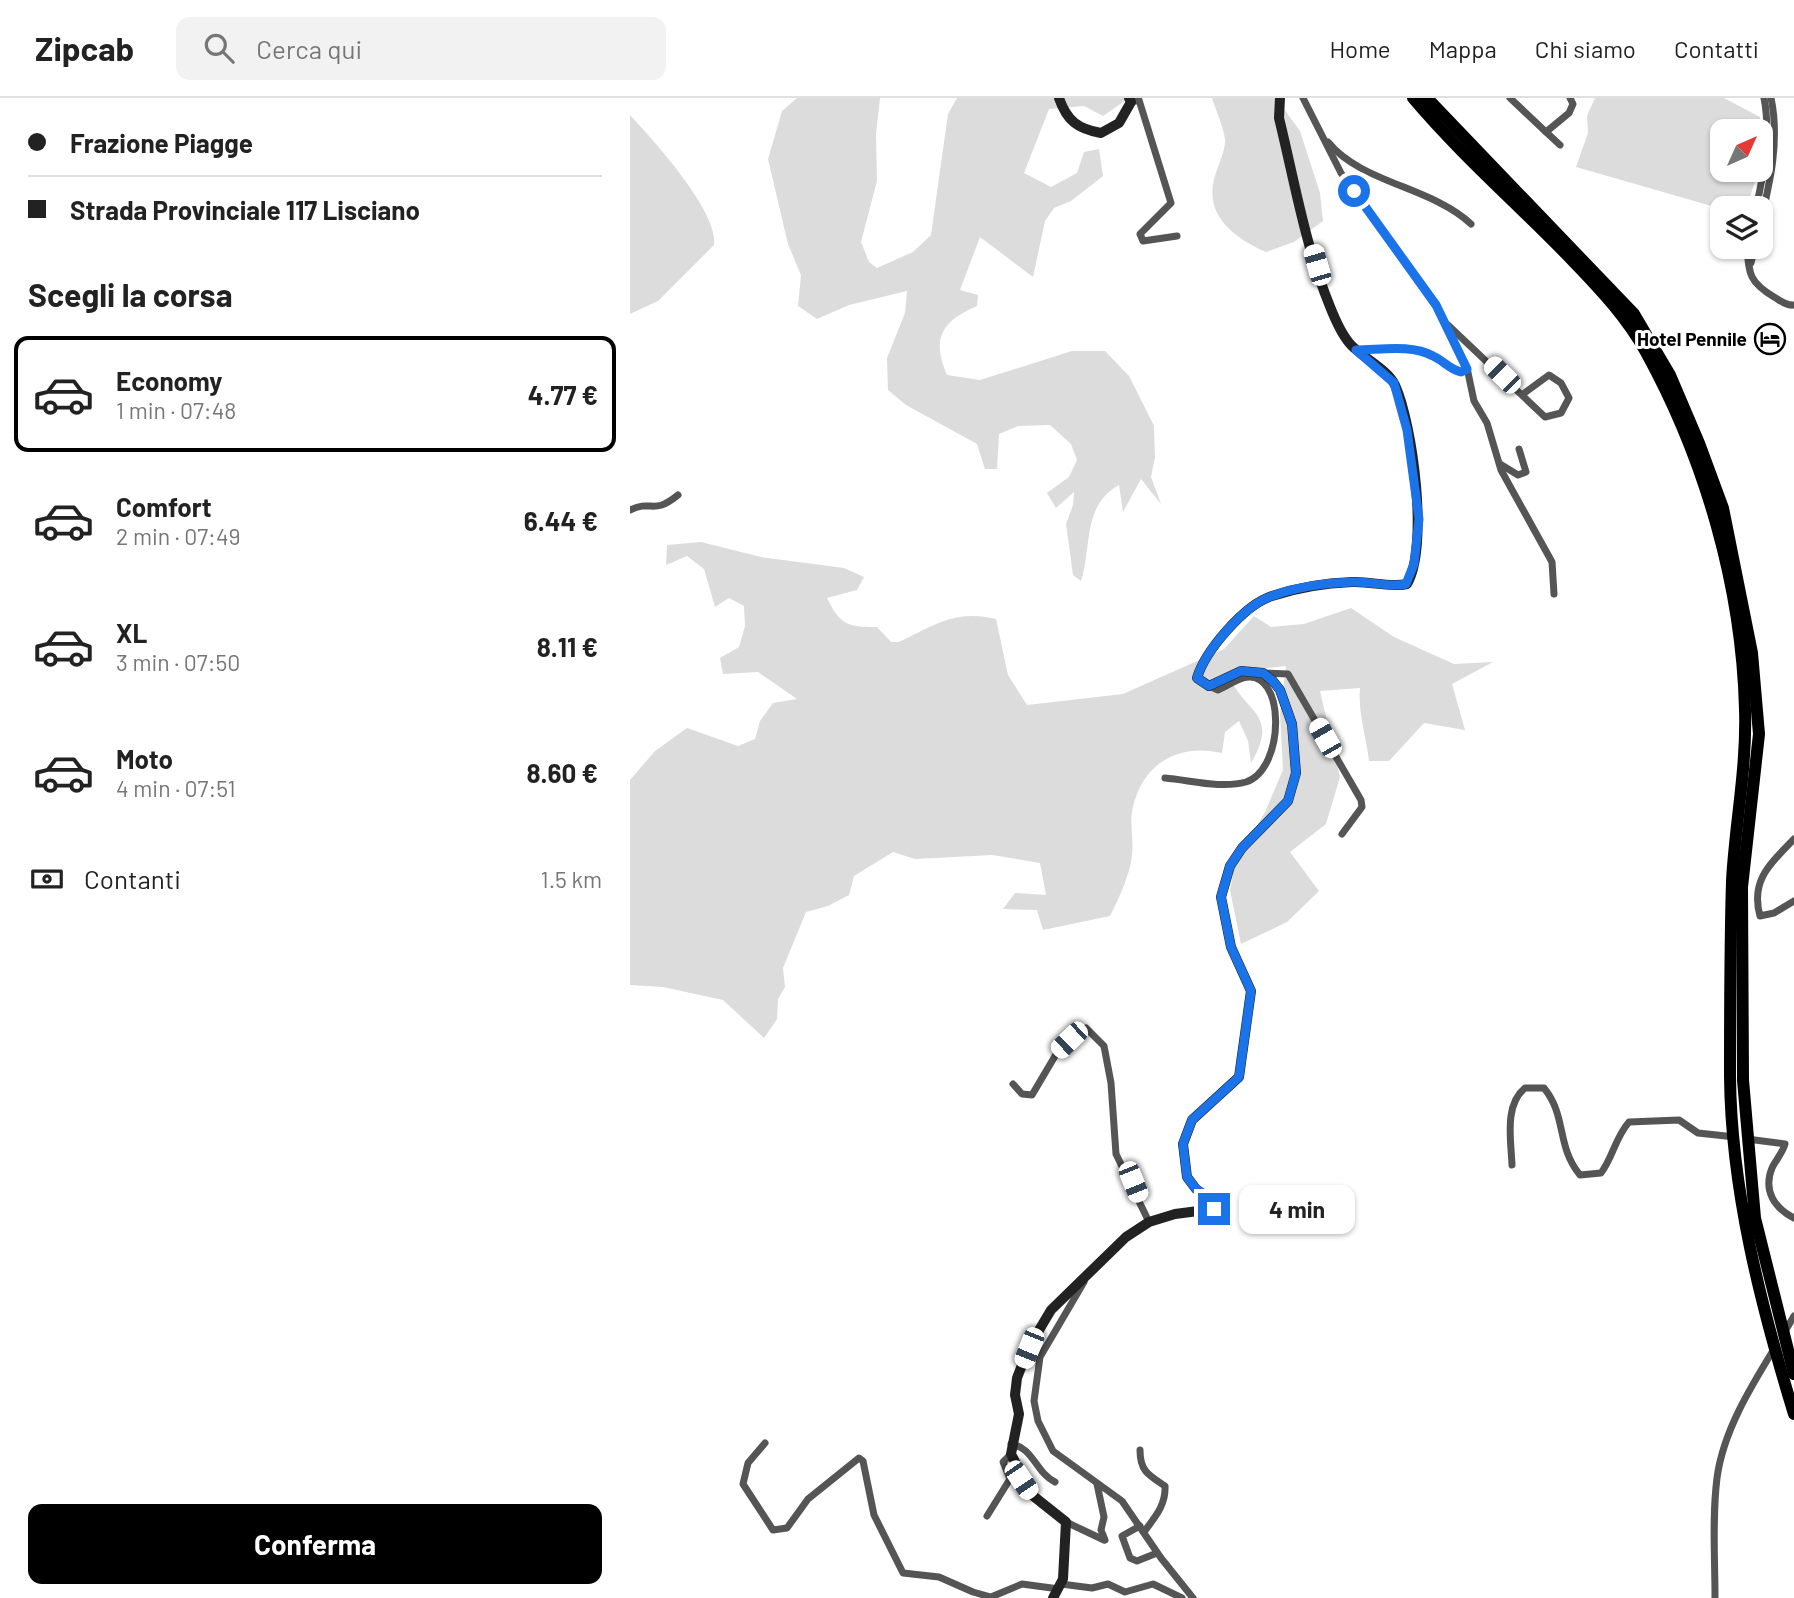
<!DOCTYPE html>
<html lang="it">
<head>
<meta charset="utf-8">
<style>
  :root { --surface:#fff; --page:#f2f2f2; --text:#222; --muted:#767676; --line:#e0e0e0; --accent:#000 }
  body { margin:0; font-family:Barlow,sans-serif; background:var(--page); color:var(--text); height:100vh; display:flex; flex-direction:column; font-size:26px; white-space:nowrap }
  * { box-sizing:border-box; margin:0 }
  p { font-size:23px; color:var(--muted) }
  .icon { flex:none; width:38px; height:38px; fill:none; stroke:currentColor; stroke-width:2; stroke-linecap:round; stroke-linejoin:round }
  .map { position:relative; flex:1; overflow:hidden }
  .side { display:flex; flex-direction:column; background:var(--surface); width:630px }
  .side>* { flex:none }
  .banner { display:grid; align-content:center; height:154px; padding:0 28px; background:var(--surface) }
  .needle { width:46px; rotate:45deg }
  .buttons { position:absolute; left:1080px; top:21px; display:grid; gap:14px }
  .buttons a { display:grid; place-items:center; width:63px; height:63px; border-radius:14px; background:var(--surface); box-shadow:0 2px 5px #0004; font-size:35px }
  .end { position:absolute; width:32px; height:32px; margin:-16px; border:9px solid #1a73e8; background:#fff; box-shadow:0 0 0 4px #fff }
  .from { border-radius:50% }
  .bubble { position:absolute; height:49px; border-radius:14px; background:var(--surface); box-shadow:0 2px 5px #0004; font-size:23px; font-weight:700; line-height:49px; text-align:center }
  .car { position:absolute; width:21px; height:42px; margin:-21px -10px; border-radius:9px; box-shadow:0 0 5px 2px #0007; background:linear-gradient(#fff 24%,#345 0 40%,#fff 0 76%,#345 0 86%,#fff 0) }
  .banner b { display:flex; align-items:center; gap:24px; height:66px; font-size:26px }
  .banner b+b { border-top:2px solid var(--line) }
  .banner i { width:18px; height:18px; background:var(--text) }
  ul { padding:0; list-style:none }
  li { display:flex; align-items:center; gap:21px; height:116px; margin:0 14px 10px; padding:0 14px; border:4px solid transparent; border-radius:14px }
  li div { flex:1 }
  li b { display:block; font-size:26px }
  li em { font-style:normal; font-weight:700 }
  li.active { border-color:var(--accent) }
  li>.icon { width:63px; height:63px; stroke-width:1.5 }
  h2 { padding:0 28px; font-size:32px; line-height:84px }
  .pay { display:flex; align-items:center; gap:18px; height:77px; padding:0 28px; font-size:26px }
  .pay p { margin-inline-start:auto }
  .button { display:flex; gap:14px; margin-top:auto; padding:14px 28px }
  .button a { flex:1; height:80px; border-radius:14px; background:var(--accent); color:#fff; font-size:28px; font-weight:700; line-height:80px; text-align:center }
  header { display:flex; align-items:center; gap:42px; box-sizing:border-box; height:98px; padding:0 35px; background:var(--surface); border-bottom:2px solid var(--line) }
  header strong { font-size:33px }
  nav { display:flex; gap:38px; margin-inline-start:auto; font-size:24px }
  .search { width:490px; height:63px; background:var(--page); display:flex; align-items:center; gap:18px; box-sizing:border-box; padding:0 24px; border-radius:14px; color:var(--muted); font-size:26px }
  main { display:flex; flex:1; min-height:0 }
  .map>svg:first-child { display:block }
  .green { fill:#dcdcdc }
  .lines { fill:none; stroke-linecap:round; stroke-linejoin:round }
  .street { stroke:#555; stroke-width:7 }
  .secondary { stroke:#222; stroke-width:10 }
  .highway { stroke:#000; stroke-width:12 }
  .route { stroke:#1a73e8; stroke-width:9 }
  .labels { text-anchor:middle; stroke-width:6; stroke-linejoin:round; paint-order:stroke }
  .poi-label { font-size:19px; font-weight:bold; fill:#000; stroke:#fff; text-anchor:end }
</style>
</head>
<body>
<header>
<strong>Zipcab</strong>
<div class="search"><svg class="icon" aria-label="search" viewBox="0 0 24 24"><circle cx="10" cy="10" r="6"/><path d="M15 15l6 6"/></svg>Cerca qui</div>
<nav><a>Home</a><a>Mappa</a><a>Chi siamo</a><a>Contatti</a></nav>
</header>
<main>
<section class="side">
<div class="banner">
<b><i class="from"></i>Frazione Piagge</b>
<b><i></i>Strada Provinciale 117 Lisciano</b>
</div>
<h2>Scegli la corsa</h2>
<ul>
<li class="active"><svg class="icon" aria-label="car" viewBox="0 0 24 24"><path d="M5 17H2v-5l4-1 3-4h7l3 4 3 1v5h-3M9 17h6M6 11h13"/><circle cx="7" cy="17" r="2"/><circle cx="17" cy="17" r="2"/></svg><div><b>Economy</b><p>1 min · 07:48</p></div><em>4.77 €</em></li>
<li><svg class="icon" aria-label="car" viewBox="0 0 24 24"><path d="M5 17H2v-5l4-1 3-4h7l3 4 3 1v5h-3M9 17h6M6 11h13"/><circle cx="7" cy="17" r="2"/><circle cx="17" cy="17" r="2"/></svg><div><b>Comfort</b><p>2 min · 07:49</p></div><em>6.44 €</em></li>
<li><svg class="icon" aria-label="car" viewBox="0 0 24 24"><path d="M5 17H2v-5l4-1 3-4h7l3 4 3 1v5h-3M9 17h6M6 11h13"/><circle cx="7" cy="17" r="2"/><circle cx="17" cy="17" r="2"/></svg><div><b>XL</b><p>3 min · 07:50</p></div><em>8.11 €</em></li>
<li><svg class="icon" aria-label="car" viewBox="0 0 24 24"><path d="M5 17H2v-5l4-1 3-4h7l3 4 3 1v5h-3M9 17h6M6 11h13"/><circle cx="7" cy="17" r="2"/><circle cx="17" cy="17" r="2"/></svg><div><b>Moto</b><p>4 min · 07:51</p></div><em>8.60 €</em></li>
</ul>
<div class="pay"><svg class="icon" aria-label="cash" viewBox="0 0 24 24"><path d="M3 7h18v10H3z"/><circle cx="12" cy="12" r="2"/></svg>Contanti<p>1.5 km</p></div>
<div class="button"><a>Conferma</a></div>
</section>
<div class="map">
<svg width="1164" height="1500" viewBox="0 0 1164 1500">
  <rect width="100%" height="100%" fill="#fff"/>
  <g class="green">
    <path d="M 167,0 L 250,0 L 246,36 L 247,83 L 231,144 L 239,164 L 247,170 L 283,154 L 301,137 L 318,16 L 327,0 L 499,0 L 473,18 L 454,8 L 419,11 L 394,75 L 421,89 L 447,75 L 454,54 L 469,51 L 473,78 L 441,103 L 424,110 L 415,123 L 403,179 L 350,139 L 330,192 L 348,197 L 347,208 C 312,223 301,240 317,277 L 350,282 L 442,253 L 475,253 L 499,278 L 524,328 L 525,359 L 521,379 L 531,406 L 511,381 L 493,414 L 489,387 C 452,407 462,450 451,483 L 443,477 L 436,426 L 443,407 L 444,394 L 426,410 L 417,395 L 439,379 L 447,362 L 441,346 L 420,327 L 388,328 L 369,336 L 367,371 L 355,371 L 347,346 L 276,307 L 258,292 L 257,260 L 275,215 L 277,193 L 219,207 L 187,221 L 168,208 L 171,177 L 158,146 L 138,61 L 152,13 Z"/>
    <path d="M 582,0 L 646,0 L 670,33 L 690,95 L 693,123 L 664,144 L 636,154 C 604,140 573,117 585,78 C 588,67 596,52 595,41 C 593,28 586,13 582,0 Z"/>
    <path d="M 965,0 L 1094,0 L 1130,19 L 1130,33 L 1092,33 L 1092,72 L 1129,72 L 1116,110 L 1092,111 L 946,69 L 958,35 L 957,18 Z"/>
    <path d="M 0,17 C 23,42 88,113 84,147 L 28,203 L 0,216 Z"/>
    <path d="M 71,444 L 131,459 L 214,470 L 234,479 L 227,492 L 197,500 C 210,527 218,529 247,529 L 261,544 L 269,544 C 304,527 326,511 366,521 L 378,577 L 397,607 L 493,596 L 594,551 L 624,518 L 641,529 L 674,526 L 721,510 L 764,539 L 824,566 L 863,564 L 822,586 L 835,632 L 794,625 L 759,663 L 739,663 C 736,637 728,616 730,590 L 690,593 L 710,679 L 696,726 L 660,754 L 689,793 L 657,824 L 611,846 L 600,792 L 605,766 L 635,714 L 653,672 L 650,616 L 656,568 L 598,574 C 611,615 652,613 621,665 L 618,643 L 609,623 L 595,634 L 592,655 C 549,645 513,665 503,709 C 499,724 504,741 502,757 C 500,777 489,800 480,818 L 413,832 L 407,812 L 373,811 L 385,795 L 416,797 L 410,765 L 362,757 L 285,761 L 263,754 L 224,778 L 219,797 L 198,808 L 176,814 L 153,870 L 155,889 L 148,901 L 147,921 L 134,940 L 93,902 L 33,889 L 0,887 L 0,682 L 25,653 L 57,630 L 108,648 L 125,641 L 130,623 L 143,605 L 167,601 L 128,574 L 93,576 L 90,560 L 109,549 L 115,528 L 114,508 L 99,500 L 85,509 L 74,471 L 57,458 L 36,467 L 37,447 Z"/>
  </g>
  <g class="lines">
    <g class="street">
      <path d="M 673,0 L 711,75 L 806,207 L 837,270 L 831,274 C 819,271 814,263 803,258 C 781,246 751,252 727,252"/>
      <path d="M 880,0 L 916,34 L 939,15 L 943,6 L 940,0"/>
      <path d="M 501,4 L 509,2 L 541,105 L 510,136 L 513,143 L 547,138"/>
      <path d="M 916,34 L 930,47"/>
      <path d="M 698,44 C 731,85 802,89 841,126"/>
      <path d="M 1126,110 C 1134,75 1141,36 1134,0"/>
      <path d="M 1130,126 C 1140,85 1150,42 1141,0"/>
      <path d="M 1117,149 C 1119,176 1119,184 1144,199 C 1151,203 1156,208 1164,207"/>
      <path d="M 1121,165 L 1125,149"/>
      <path d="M 818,227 L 915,319 L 931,315 L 939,300 L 931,285 L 919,277 L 893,296"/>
      <path d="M 837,270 L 844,303 L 857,325 L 871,372 L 922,464 L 924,496"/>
      <path d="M 870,366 L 888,377 L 896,374 L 889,351"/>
      <path d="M 0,412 C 23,401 22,418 48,397"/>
      <path d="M 633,575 L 658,576 L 731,702 L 732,709 L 712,736"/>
      <path d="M 535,680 C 560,682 591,691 616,684 C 656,671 656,568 613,580 C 605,582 596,589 588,592 L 579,588"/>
      <path d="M 1164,741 C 1141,765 1120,782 1130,818 L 1144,815 L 1164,803"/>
      <path d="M 383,986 L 392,996 L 402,997 L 428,953 L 456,930 L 474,948 L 481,985 L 486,1056 L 519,1124"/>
      <path d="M 1117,1041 L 1155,1046 C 1153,1054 1146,1062 1142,1070 C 1133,1092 1144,1110 1164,1120"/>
      <path d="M 882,1067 C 881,1042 874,1007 895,990 L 914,990 C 937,1018 926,1048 950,1077 L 971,1075 C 983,1059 985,1040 999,1024 L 1049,1022 L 1068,1035 L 1105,1039"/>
      <path d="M 454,1184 L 410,1259 L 404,1303 L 408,1323 L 423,1353 L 492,1403 L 531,1460 L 563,1500"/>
      <path d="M 1154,1235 L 1164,1218"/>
      <path d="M 135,1345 L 118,1365 L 113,1386 L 143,1432 L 157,1430 L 178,1401 L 229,1360 L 233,1363 L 244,1417 L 273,1475 L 309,1479 L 343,1494 L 361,1499 L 392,1486 L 429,1491"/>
      <path d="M 381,1346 C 403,1349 406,1375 425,1384"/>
      <path d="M 510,1352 C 510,1373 518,1377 535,1388 C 536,1407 525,1419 514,1434"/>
      <path d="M 467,1386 L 474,1419 L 471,1432 L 475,1442"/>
      <path d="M 357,1418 L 380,1381 L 373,1364 L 381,1356"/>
      <path d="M 436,1424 L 474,1442"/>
      <path d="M 510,1428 L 492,1438 L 500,1460 L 507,1463 L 527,1455"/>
      <path d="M 431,1486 L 462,1490 L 478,1486 L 495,1494 L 523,1486 L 552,1500"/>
      <path d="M 1085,1500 C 1085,1461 1082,1419 1087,1380 C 1093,1334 1120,1290 1144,1251"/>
    </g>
    <g class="secondary">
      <path d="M 429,0 C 437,23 448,31 471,35 L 489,25 L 501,4 L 499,0"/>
      <path d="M 423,1500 L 433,1481 L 436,1424 L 402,1397 L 381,1356 L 389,1316 L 385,1297 L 387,1280 L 399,1249 L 421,1212 L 496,1139 L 519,1124 L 545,1116 L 584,1111 L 586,1105 L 566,1091 L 557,1079 L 553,1046 L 562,1022 L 609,979 L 621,893 L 601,849 L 591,799 L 600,768 L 612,750 L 658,703 L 666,675 L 662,626 L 650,592 L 643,583 L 633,575 L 611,573 L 579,588 L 567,580 C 575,553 614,507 642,498 C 666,490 697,485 722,484 C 741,483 759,490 777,486 C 799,449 783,327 765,287 C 758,272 734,260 722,248 C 712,238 704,219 699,206 C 675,147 664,81 649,20 L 650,0"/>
    </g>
    <g class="highway">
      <path d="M 783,0 C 832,58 891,109 944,164 C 971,192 997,220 1016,254 C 1075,361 1112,489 1115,611 C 1117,670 1105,726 1102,783 C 1100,848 1100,913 1100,978 C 1101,1092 1131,1208 1164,1316"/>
      <path d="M 797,0 L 1004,216 L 1040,277 L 1069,345 L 1093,410 L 1122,555 L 1129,636 L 1112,789 L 1113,982 L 1125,1120 L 1164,1276"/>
    </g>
  </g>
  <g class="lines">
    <path class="route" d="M 584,1111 L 586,1105 L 566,1091 L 557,1079 L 553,1046 L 562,1022 L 609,979 L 621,893 L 601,849 L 591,799 L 600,768 L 612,750 L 658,703 L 666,675 L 662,626 L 650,592 L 643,583 L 633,575 L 611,573 L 579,588 L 567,580 C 575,553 614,507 642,498 C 666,489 697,485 722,484 C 741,483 759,490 776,486 L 784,466 L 789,421 L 777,332 L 764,285 L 726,252 C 750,252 781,246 803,258 C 814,263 819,271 831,274 L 837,271 L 806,207 L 724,93"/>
  </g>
  <defs>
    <g id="hotel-ring" transform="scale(1.575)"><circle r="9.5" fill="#fff" stroke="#000" stroke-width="1.5"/><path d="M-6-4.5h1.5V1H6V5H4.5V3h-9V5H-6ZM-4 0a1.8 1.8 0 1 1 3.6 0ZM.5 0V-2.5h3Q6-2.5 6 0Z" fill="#000"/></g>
  </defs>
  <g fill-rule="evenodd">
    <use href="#hotel-ring" x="1140" y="241"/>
  </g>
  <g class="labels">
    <g class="poi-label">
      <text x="1117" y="248">Hotel Pennile</text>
    </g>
  </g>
</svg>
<div class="buttons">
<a><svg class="needle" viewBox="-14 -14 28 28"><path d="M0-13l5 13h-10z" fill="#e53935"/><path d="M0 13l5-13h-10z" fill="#767676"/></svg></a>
<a><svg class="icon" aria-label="layers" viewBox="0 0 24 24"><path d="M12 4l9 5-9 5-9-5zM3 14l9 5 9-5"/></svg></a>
</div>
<i class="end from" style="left:724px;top:93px"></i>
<i class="end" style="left:584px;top:1111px"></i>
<div class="bubble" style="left:609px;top:1087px;width:116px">4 min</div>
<i class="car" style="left:687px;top:167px;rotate:344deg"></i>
<i class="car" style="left:872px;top:277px;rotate:315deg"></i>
<i class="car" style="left:695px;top:640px;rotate:330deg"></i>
<i class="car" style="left:439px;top:942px;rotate:226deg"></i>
<i class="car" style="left:503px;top:1084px;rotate:158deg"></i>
<i class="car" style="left:399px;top:1250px;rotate:202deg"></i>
<i class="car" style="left:391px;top:1382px;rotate:146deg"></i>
</div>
</main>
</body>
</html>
